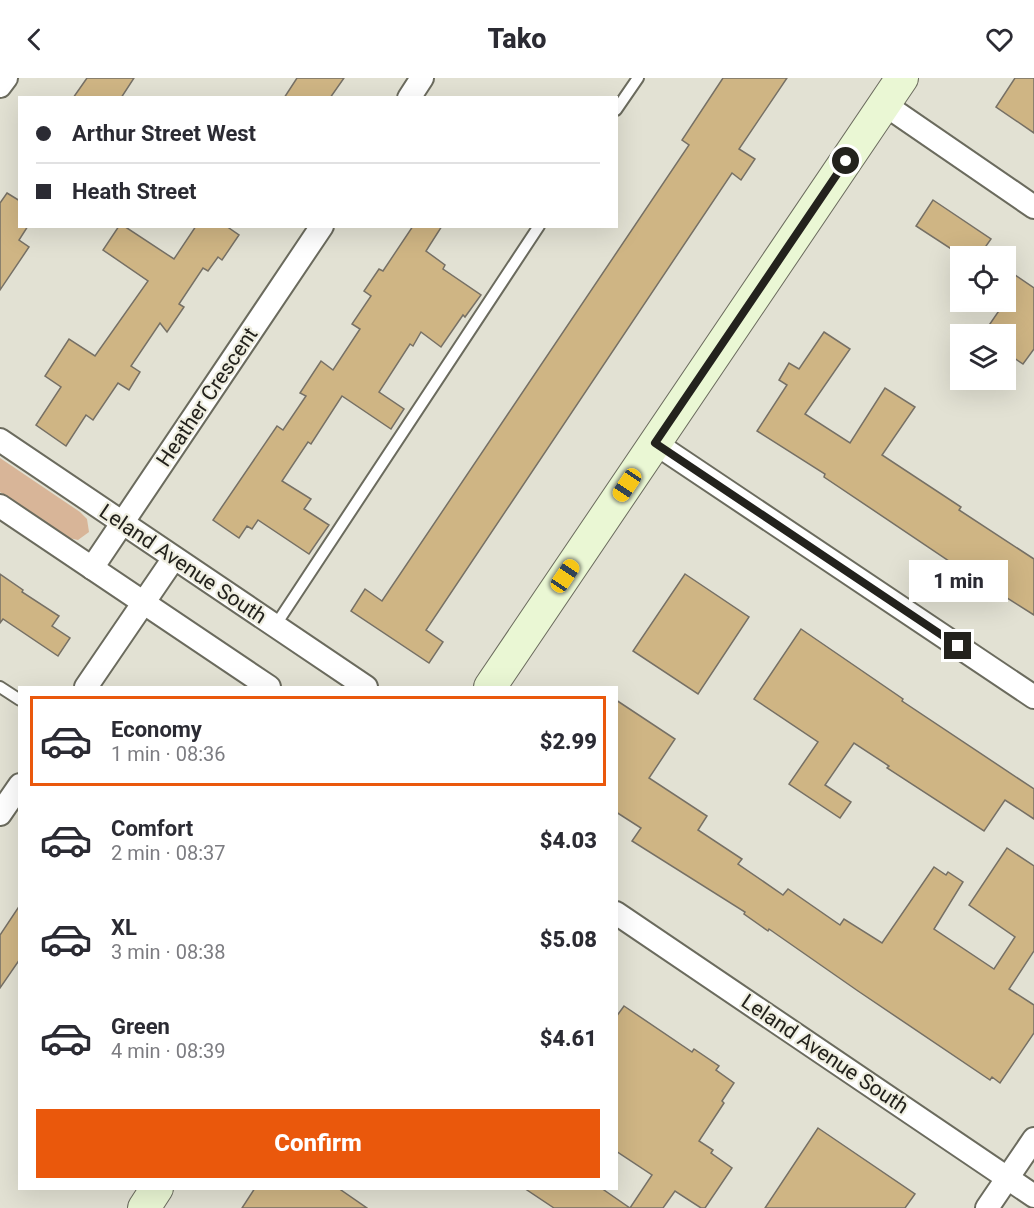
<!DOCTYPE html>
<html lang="en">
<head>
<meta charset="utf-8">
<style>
  :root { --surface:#fff; --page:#f2f2f3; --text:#2b2b33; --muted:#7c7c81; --line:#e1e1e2; --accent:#ea580c }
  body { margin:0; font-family:Roboto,sans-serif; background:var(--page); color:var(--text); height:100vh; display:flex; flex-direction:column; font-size:22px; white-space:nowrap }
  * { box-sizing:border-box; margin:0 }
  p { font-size:20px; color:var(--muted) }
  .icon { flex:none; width:33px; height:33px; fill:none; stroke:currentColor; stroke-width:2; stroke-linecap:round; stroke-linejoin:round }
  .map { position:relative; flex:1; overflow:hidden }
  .drawer { position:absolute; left:18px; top:608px; width:600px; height:504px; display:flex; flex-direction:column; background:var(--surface); border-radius:0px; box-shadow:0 6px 24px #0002 }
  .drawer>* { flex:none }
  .top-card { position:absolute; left:18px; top:18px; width:600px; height:132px; border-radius:0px; box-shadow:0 6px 24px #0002; display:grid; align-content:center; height:132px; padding:0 18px; background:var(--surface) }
  .tools { position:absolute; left:950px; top:168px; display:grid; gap:12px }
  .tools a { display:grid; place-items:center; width:66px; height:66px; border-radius:0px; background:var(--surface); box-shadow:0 6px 24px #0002; font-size:30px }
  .end { position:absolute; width:27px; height:27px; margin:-14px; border:8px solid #23221d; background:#fff; box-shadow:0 0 0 3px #fff }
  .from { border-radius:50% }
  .bubble { position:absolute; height:42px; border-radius:0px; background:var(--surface); box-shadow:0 6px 24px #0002; font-size:20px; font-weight:800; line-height:42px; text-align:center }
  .car { position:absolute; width:18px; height:36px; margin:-18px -9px; border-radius:8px; box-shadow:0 0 4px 2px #0007; background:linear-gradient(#f5c518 24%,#345 0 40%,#f5c518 0 76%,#345 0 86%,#f5c518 0) }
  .top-card b { display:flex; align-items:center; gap:21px; height:57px; font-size:22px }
  .top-card b+b { border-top:2px solid var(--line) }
  .top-card i { width:15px; height:15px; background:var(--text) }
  ul { padding:10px 0 0; list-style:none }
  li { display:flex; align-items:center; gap:18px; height:90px; margin:0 12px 9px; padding:0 6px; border:3px solid transparent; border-radius:0px }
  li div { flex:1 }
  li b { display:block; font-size:22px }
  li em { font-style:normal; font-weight:800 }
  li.on { border-color:var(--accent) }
  li>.icon { width:54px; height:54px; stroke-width:1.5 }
  .button { display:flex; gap:12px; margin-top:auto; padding:12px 18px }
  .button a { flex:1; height:69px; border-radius:0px; background:var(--accent); color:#fff; font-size:24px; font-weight:800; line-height:69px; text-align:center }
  header { display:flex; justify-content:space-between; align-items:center; height:78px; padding:0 18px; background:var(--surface); font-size:27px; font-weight:800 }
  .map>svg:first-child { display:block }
  .green { fill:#d8b598 }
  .building { fill:#cfb584; stroke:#767065; stroke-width:1.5 }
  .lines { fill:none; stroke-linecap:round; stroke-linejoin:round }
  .service-casing { stroke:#6b6b5e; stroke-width:14 }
  .minor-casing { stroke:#6b6b5e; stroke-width:26 }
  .secondary-casing { stroke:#6b6b5e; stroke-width:34 }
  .service { stroke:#fff; stroke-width:10 }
  .minor { stroke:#fff; stroke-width:22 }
  .secondary { stroke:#eaf7d4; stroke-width:32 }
  .route { stroke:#23221d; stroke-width:8 }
  .labels { text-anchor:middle; stroke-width:4.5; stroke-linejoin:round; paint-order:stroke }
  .street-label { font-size:21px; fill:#23221d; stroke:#efeee0 }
</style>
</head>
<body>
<header><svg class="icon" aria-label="back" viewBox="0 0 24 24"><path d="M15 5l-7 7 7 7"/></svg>Tako<svg class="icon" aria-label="heart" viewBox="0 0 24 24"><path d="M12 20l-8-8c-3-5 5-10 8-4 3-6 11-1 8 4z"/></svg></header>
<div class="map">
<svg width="1034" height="1130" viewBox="0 0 1034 1130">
  <rect width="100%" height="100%" fill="#e2e1d3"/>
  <path class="green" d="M 0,380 L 80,434 L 87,441 L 89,454 L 78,462 L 69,460 L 0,414 Z"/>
  <g class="building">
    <path d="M 87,0 L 134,0 L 121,20 L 73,20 Z"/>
    <path d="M 297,0 L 344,0 L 330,20 L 284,20 Z"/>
    <path d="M 723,0 L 787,0 L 739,71 L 755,81 L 741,102 L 732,95 L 426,552 L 443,564 L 429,585 L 351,533 L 365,511 L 382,523 L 689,67 L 682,62 Z"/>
    <path d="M 1015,0 L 1034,0 L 1034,55 L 996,29 Z"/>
    <path d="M 7,115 L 20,123 L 20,148 L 28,148 L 19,162 L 29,169 L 0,212 L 0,125 Z"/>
    <path d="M 933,122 L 991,161 L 979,178 L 962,178 L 916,148 Z"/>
    <path d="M 119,148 L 124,148 L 174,181 L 196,148 L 226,148 L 239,157 L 222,182 L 218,179 L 208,193 L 203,190 L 179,226 L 184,229 L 167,254 L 160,245 L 131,288 L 140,294 L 129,312 L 118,305 L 93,342 L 86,337 L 66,368 L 36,347 L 61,309 L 45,298 L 69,261 L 95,278 L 148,203 L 103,172 Z"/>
    <path d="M 413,148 L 442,148 L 426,173 L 445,187 L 443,191 L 481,217 L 465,239 L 463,237 L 441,269 L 421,254 L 413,268 L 410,266 L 379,314 L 404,331 L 391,351 L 342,318 L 311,366 L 308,364 L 282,403 L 311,421 L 304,431 L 329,447 L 309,476 L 258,442 L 252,451 L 247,448 L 239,460 L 213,442 L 277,348 L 283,352 L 306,318 L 300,315 L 321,283 L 333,292 L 360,251 L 352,246 L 371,218 L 364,213 L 379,191 L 383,193 Z"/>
    <path d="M 1005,190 L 1034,210 L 1034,271 L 1023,286 L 1005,274 L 1005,256 L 983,256 L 1005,224 Z"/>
    <path d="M 824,254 L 850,271 L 805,336 L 850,365 L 885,310 L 915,329 L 882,377 L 961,429 L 959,432 L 1034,481 L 1034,537 L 955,487 L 824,399 L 825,396 L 757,353 L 787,307 L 779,302 L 789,285 L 799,291 Z"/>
    <path d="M 0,496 L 23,512 L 22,514 L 59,538 L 52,548 L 70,560 L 58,578 L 3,541 L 0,545 Z"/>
    <path d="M 685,496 L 749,539 L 698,616 L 633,573 Z"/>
    <path d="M 801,551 L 903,621 L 902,623 L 1034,711 L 1034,741 L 1005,722 L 984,753 L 887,690 L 889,688 L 854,665 L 825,707 L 851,724 L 840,740 L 789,706 L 818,664 L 754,621 Z"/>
    <path d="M 616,622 L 675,661 L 649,700 L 707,738 L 698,752 L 742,781 L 738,786 L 783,817 L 788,811 L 840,847 L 844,841 L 882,865 L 934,789 L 946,797 L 948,794 L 963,804 L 934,851 L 994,891 L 1015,859 L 969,827 L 1007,770 L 1034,788 L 1034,873 L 1009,911 L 1034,927 L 1034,955 L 1000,1005 L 992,999 L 990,1002 L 858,913 L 769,851 L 768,853 L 744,836 L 745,834 L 632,763 L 641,750 L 616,734 Z"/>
    <path d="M 20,827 L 20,881 L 0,910 L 0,857 Z"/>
    <path d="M 624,928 L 692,974 L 694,971 L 719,988 L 716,992 L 734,1005 L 722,1023 L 724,1025 L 699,1063 L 713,1072 L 711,1075 L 732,1090 L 705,1130 L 701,1130 L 675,1113 L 663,1130 L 554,1130 L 524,1110 L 601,1110 L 630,1130 L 652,1097 L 616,1073 L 616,939 Z"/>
    <path d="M 818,1050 L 915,1116 L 905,1130 L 765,1130 Z"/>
    <path d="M 255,1110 L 338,1110 L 367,1130 L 242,1130 Z"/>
  </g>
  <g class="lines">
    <g class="service-casing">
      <g id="service">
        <path d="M 616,32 L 638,0"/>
        <path d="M 275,548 L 539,148"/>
        <path d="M 0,609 L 20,622"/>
      </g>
    </g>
    <g class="minor-casing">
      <g id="minor">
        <path d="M 0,8 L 6,0"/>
        <path d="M 409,20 L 422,0"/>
        <path d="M 884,26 L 1034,129"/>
        <path d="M 0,362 L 366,609"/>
        <path d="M 655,365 L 1034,619"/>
        <path d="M 0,428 L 269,609"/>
        <path d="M 92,490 L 322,148"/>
        <path d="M 86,609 L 174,480"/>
        <path d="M 0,736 L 20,707"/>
        <path d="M 616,835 L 1034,1118"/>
        <path d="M 987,1130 L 1034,1061"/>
      </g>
    </g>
    <g class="secondary-casing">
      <g id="secondary">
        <path d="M 490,609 L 902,0"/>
        <path d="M 144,1130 L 157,1110"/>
      </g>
    </g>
    <use href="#service" class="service"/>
    <use href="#minor" class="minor"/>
    <use href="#secondary" class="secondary"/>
  </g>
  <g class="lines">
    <path class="route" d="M 846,83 L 655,365 L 958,568"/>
  </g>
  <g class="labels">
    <g class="street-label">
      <text transform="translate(207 319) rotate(-56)" y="7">Heather Crescent</text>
      <text transform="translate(183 486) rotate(34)" y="7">Leland Avenue South</text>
      <text transform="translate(825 976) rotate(34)" y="7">Leland Avenue South</text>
    </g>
  </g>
</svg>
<div class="tools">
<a><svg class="icon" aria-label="locate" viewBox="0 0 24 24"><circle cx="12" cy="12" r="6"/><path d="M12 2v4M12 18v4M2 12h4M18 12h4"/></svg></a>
<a><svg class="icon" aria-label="layers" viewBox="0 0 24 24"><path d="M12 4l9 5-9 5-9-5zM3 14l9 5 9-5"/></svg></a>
</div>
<i class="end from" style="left:846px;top:83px"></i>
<i class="end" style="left:958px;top:568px"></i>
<div class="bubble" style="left:909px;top:482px;width:99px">1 min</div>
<i class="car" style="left:627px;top:407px;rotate:214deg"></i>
<i class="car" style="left:565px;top:498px;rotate:34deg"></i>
<div class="top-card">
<b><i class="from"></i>Arthur Street West</b>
<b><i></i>Heath Street</b>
</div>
<section class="drawer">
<ul>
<li class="on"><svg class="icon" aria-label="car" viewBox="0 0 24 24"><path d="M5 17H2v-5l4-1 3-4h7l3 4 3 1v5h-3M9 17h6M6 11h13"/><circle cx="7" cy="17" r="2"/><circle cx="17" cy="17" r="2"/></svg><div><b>Economy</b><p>1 min · 08:36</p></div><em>$2.99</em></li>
<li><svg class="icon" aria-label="car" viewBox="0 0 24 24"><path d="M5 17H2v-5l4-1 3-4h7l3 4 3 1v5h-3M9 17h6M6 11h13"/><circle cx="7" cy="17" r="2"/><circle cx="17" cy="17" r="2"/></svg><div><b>Comfort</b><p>2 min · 08:37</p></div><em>$4.03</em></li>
<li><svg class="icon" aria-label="car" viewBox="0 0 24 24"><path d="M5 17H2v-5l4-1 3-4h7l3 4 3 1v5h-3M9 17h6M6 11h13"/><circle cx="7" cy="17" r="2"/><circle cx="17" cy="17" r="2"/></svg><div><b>XL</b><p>3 min · 08:38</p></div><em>$5.08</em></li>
<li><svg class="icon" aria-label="car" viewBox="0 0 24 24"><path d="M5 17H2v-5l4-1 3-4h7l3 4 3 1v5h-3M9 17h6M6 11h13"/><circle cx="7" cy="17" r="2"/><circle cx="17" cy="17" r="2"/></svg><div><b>Green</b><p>4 min · 08:39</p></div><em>$4.61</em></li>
</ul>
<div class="button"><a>Confirm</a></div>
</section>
</div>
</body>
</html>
